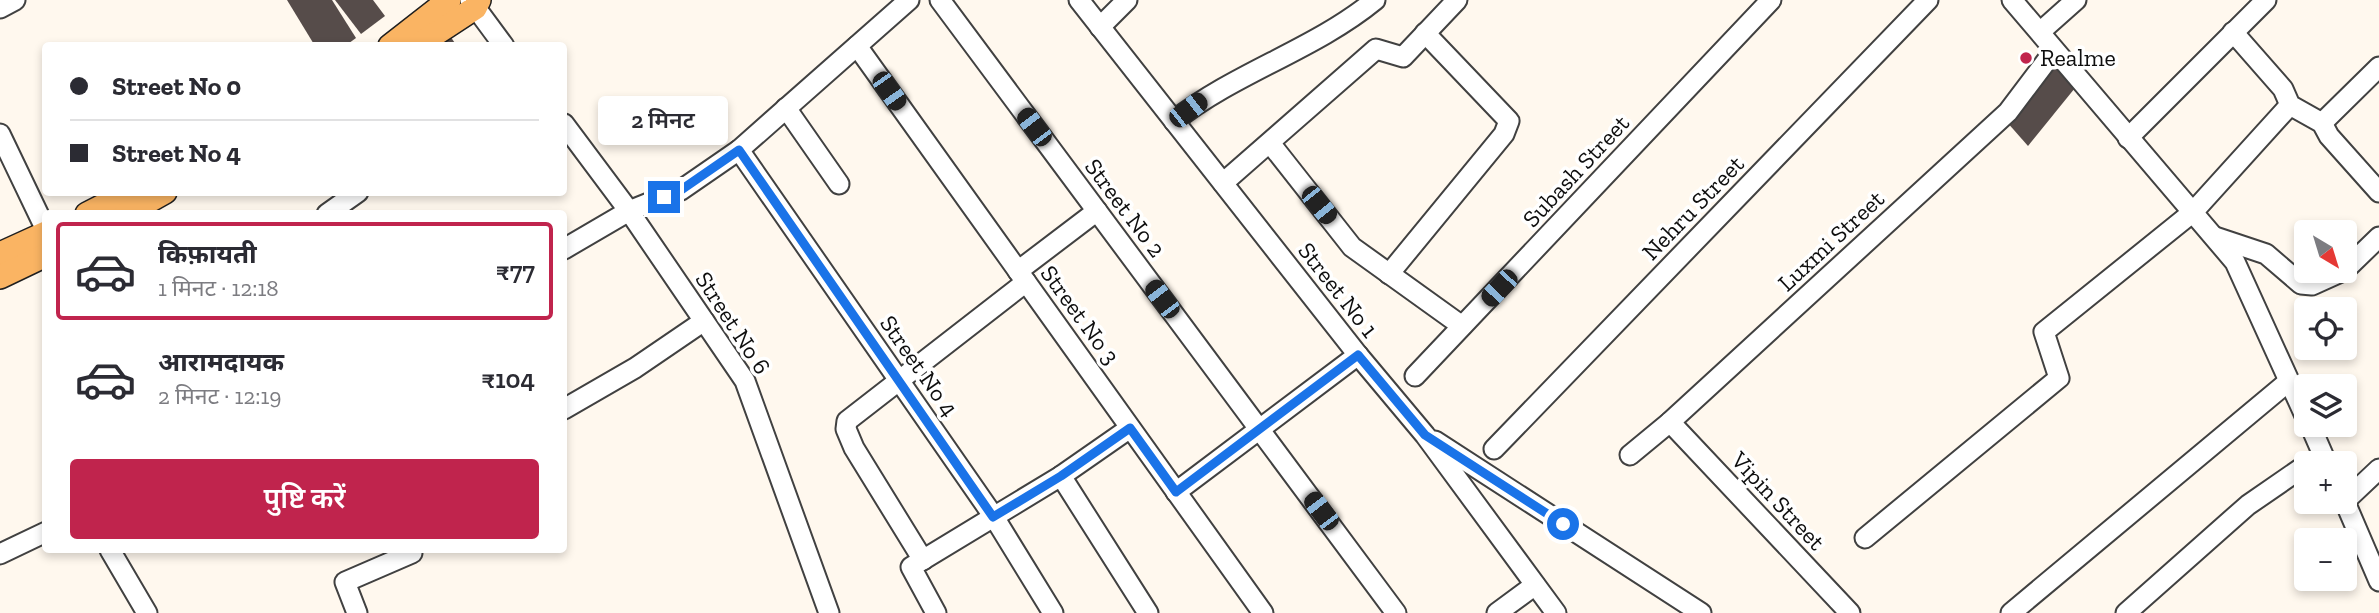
<!DOCTYPE html>
<html lang="hi">
<head>
<meta charset="utf-8">
<style>
  :root { --surface:#fff; --page:#f2f2f3; --text:#2b2b33; --muted:#7c7c81; --line:#e1e1e2; --accent:#c0244d }
  body { margin:0; font-family:"Zilla Slab","Noto Sans Devanagari",serif; background:var(--page); color:var(--text); height:100vh; display:flex; flex-direction:column; font-size:26px; white-space:nowrap }
  * { box-sizing:border-box; margin:0 }
  p { font-size:23px; color:var(--muted) }
  .icon { flex:none; width:38px; height:38px; fill:none; stroke:currentColor; stroke-width:2; stroke-linecap:round; stroke-linejoin:round }
  .map { position:relative; flex:1; overflow:hidden }
  .panel { position:absolute; left:42px; top:210px; width:525px; height:343px; display:flex; flex-direction:column; background:var(--surface); border-radius:7px; box-shadow:0 4px 10px #0003 }
  .panel>* { flex:none }
  .top-card { position:absolute; left:42px; top:42px; width:525px; height:154px; border-radius:7px; box-shadow:0 4px 10px #0003; display:grid; align-content:center; height:154px; padding:0 28px; background:var(--surface) }
  .needle { width:46px; rotate:142deg }
  .controls { position:absolute; left:2294px; top:220px; display:grid; gap:14px }
  .controls a { display:grid; place-items:center; width:63px; height:63px; border-radius:7px; background:var(--surface); box-shadow:0 4px 10px #0003; font-size:35px }
  .end { position:absolute; width:32px; height:32px; margin:-16px; border:9px solid #1a73e8; background:#fff; box-shadow:0 0 0 4px #fff }
  .from { border-radius:50% }
  .bubble { position:absolute; height:49px; border-radius:7px; background:var(--surface); box-shadow:0 4px 10px #0003; font-size:23px; font-weight:600; line-height:49px; text-align:center }
  .car { position:absolute; width:21px; height:42px; margin:-21px -10px; border-radius:9px; box-shadow:0 0 5px 2px #0007; background:linear-gradient(#222 24%,#8ab4d8 0 40%,#222 0 76%,#8ab4d8 0 86%,#222 0) }
  .top-card b { display:flex; align-items:center; gap:24px; height:66px; font-size:26px }
  .top-card b+b { border-top:2px solid var(--line) }
  .top-card i { width:18px; height:18px; background:var(--text) }
  ul { padding:12px 0 0; list-style:none }
  li { display:flex; align-items:center; gap:21px; height:98px; margin:0 14px 10px; padding:0 14px; border:4px solid transparent; border-radius:7px }
  li div { flex:1 }
  li b { display:block; font-size:26px }
  li em { font-style:normal; font-weight:600 }
  li.active { border-color:var(--accent) }
  li>.icon { width:63px; height:63px; stroke-width:1.5 }
  .primary-button { display:flex; gap:14px; margin-top:auto; padding:14px 28px }
  .primary-button a { flex:1; height:80px; border-radius:7px; background:var(--accent); color:#fff; font-size:28px; font-weight:600; line-height:80px; text-align:center }
  .map>svg:first-child { display:block }
  .building { fill:#564c4a }
  .lines { fill:none; stroke-linecap:round; stroke-linejoin:round }
  .minor-casing { stroke:#414141; stroke-width:23 }
  .major-casing { stroke:#1f1f1f; stroke-width:26 }
  .minor { stroke:#fff; stroke-width:19 }
  .major { stroke:#fab463; stroke-width:23 }
  .route { stroke:#1a73e8; stroke-width:9 }
  .poi-dot { fill:#c0244d; stroke:#fff; stroke-width:2.5 }
  .labels { text-anchor:middle; stroke-width:7; stroke-linejoin:round; paint-order:stroke }
  .poi-label { font-size:24px; fill:#0e0e0e; stroke:#fff; text-anchor:start }
  .street-label { font-size:24px; fill:#0e0e0e; stroke:#fff }
</style>
</head>
<body>
<div class="map">
<svg width="2379" height="613" viewBox="0 0 2379 613">
  <rect width="100%" height="100%" fill="#fff8ee"/>
  <g class="building">
    <path d="M 287,0 L 332,0 L 356,38 L 345,46 L 315,46 Z"/>
    <path d="M 335,0 L 373,0 L 385,16 L 361,34 Z"/>
    <path d="M 450,36 L 457,46 L 437,46 Z"/>
    <path d="M 2052,61 L 2075,88 L 2028,146 L 2006,121 Z"/>
  </g>
  <g class="lines">
    <g class="minor-casing">
      <g id="minor">
        <path d="M 470,0 L 504,46"/>
        <path d="M 940,0 L 1396,613"/>
        <path d="M 1079,0 L 1358,355 L 1425,435 L 1556,613"/>
        <path d="M 2012,0 L 2235,262 L 2306,418"/>
        <path d="M 0,8 L 15,0"/>
        <path d="M 1100,27 L 1127,0"/>
        <path d="M 2040,32 L 2076,0"/>
        <path d="M 2233,32 L 2283,89 L 2290,105 L 2322,123 L 2329,136 L 2379,192"/>
        <path d="M 857,46 L 1263,613"/>
        <path d="M 786,108 L 839,184"/>
        <path d="M 1174,121 C 1236,72 1314,50 1375,0"/>
        <path d="M 2322,123 L 2379,67"/>
        <path d="M 564,124 L 629,211 L 745,381 L 829,613"/>
        <path d="M 0,134 L 46,230"/>
        <path d="M 2128,138 L 2266,0"/>
        <path d="M 1270,143 L 1352,247 L 1462,326"/>
        <path d="M 739,150 L 994,517 L 1053,613"/>
        <path d="M 1223,183 L 1376,49 L 1403,57 L 1457,0"/>
        <path d="M 327,214 L 358,192"/>
        <path d="M 2215,237 L 2266,254 L 2301,284 L 2312,285 L 2343,271"/>
        <path d="M 564,249 L 629,211 L 681,190 L 739,150 L 909,0"/>
        <path d="M 2345,270 L 2379,237"/>
        <path d="M 1018,271 L 1097,211"/>
        <path d="M 1389,274 L 1504,134 L 1509,121 L 1425,33"/>
        <path d="M 1415,376 L 1771,0"/>
        <path d="M 564,409 L 635,368 L 704,321"/>
        <path d="M 1670,422 L 1850,613"/>
        <path d="M 2310,425 L 2327,464"/>
        <path d="M 1435,441 L 1701,613"/>
        <path d="M 1494,449 L 1928,0"/>
        <path d="M 1630,455 L 1670,422 L 2008,112 L 2054,51"/>
        <path d="M 1061,476 L 1148,613"/>
        <path d="M 1176,492 L 1358,355"/>
        <path d="M 2345,501 L 2379,469"/>
        <path d="M 2345,502 L 2379,581"/>
        <path d="M 1865,538 L 2059,378 L 2044,332 L 2193,212 L 2290,105"/>
        <path d="M 110,550 L 147,613"/>
        <path d="M 0,554 L 46,532"/>
        <path d="M 923,560 L 854,448 L 846,429 L 847,421 L 1026,282"/>
        <path d="M 357,613 L 345,582 L 412,553 L 411,550"/>
        <path d="M 936,613 L 911,567 L 1061,476 L 1130,428"/>
        <path d="M 1497,613 L 1535,585"/>
        <path d="M 2011,613 L 2289,381"/>
        <path d="M 2126,613 L 2248,505 L 2306,465"/>
      </g>
    </g>
    <g class="major-casing">
      <g id="major">
        <path d="M 390,46 L 449,0"/>
        <path d="M 417,46 L 475,8 L 479,0"/>
        <path d="M 87,214 L 130,192"/>
        <path d="M 126,214 L 165,192"/>
        <path d="M 0,254 L 46,233"/>
        <path d="M 0,277 L 46,255"/>
      </g>
    </g>
    <use href="#minor" class="minor"/>
    <use href="#major" class="major"/>
  </g>
  <g class="lines">
    <path class="route" d="M 664,197 L 681,190 L 739,150 L 993,517 L 1061,476 L 1130,428 L 1176,492 L 1358,355 L 1425,435 L 1563,524"/>
  </g>
  <circle class="poi-dot" cx="2026" cy="58" r="7"/>
  <g class="labels">
    <g class="poi-label">
      <text x="2040" y="66">Realme</text>
    </g>
    <g class="street-label">
      <text transform="translate(1576 171) rotate(-47)" y="8">Subash Street</text>
      <text transform="translate(1125 208) rotate(53)" y="8">Street No 2</text>
      <text transform="translate(1693 208) rotate(-46)" y="8">Nehru Street</text>
      <text transform="translate(1831 241) rotate(-43)" y="8">Luxmi Street</text>
      <text transform="translate(1338 290) rotate(52)" y="8">Street No 1</text>
      <text transform="translate(1080 315) rotate(54)" y="8">Street No 3</text>
      <text transform="translate(733 323) rotate(57)" y="8">Street No 6</text>
      <text transform="translate(919 366) rotate(55)" y="8">Street No 4</text>
      <text transform="translate(1778 501) rotate(47)" y="8">Vipin Street</text>
    </g>
  </g>
</svg>
<div class="controls">
<a><svg class="needle" viewBox="-14 -14 28 28"><path d="M0-13l5 13h-10z" fill="#e53935"/><path d="M0 13l5-13h-10z" fill="#7c7c81"/></svg></a>
<a><svg class="icon" aria-label="locate" viewBox="0 0 24 24"><circle cx="12" cy="12" r="6"/><path d="M12 2v4M12 18v4M2 12h4M18 12h4"/></svg></a>
<a><svg class="icon" aria-label="layers" viewBox="0 0 24 24"><path d="M12 4l9 5-9 5-9-5zM3 14l9 5 9-5"/></svg></a>
<a>+</a>
<a>−</a>
</div>
<i class="end from" style="left:1563px;top:524px"></i>
<i class="end" style="left:664px;top:197px"></i>
<div class="bubble" style="left:598px;top:96px;width:130px">2 मिनट</div>
<i class="car" style="left:889px;top:91px;rotate:145deg"></i>
<i class="car" style="left:1188px;top:110px;rotate:52deg"></i>
<i class="car" style="left:1034px;top:127px;rotate:323deg"></i>
<i class="car" style="left:1319px;top:205px;rotate:141deg"></i>
<i class="car" style="left:1499px;top:288px;rotate:223deg"></i>
<i class="car" style="left:1162px;top:299px;rotate:323deg"></i>
<i class="car" style="left:1321px;top:511px;rotate:323deg"></i>
<div class="top-card">
<b><i class="from"></i>Street No 0</b>
<b><i></i>Street No 4</b>
</div>
<section class="panel">
<ul>
<li class="active"><svg class="icon" aria-label="car" viewBox="0 0 24 24"><path d="M5 17H2v-5l4-1 3-4h7l3 4 3 1v5h-3M9 17h6M6 11h13"/><circle cx="7" cy="17" r="2"/><circle cx="17" cy="17" r="2"/></svg><div><b>किफ़ायती</b><p>1 मिनट · 12:18</p></div><em>₹77</em></li>
<li><svg class="icon" aria-label="car" viewBox="0 0 24 24"><path d="M5 17H2v-5l4-1 3-4h7l3 4 3 1v5h-3M9 17h6M6 11h13"/><circle cx="7" cy="17" r="2"/><circle cx="17" cy="17" r="2"/></svg><div><b>आरामदायक</b><p>2 मिनट · 12:19</p></div><em>₹104</em></li>
</ul>
<div class="primary-button"><a>पुष्टि करें</a></div>
</section>
</div>
</body>
</html>
